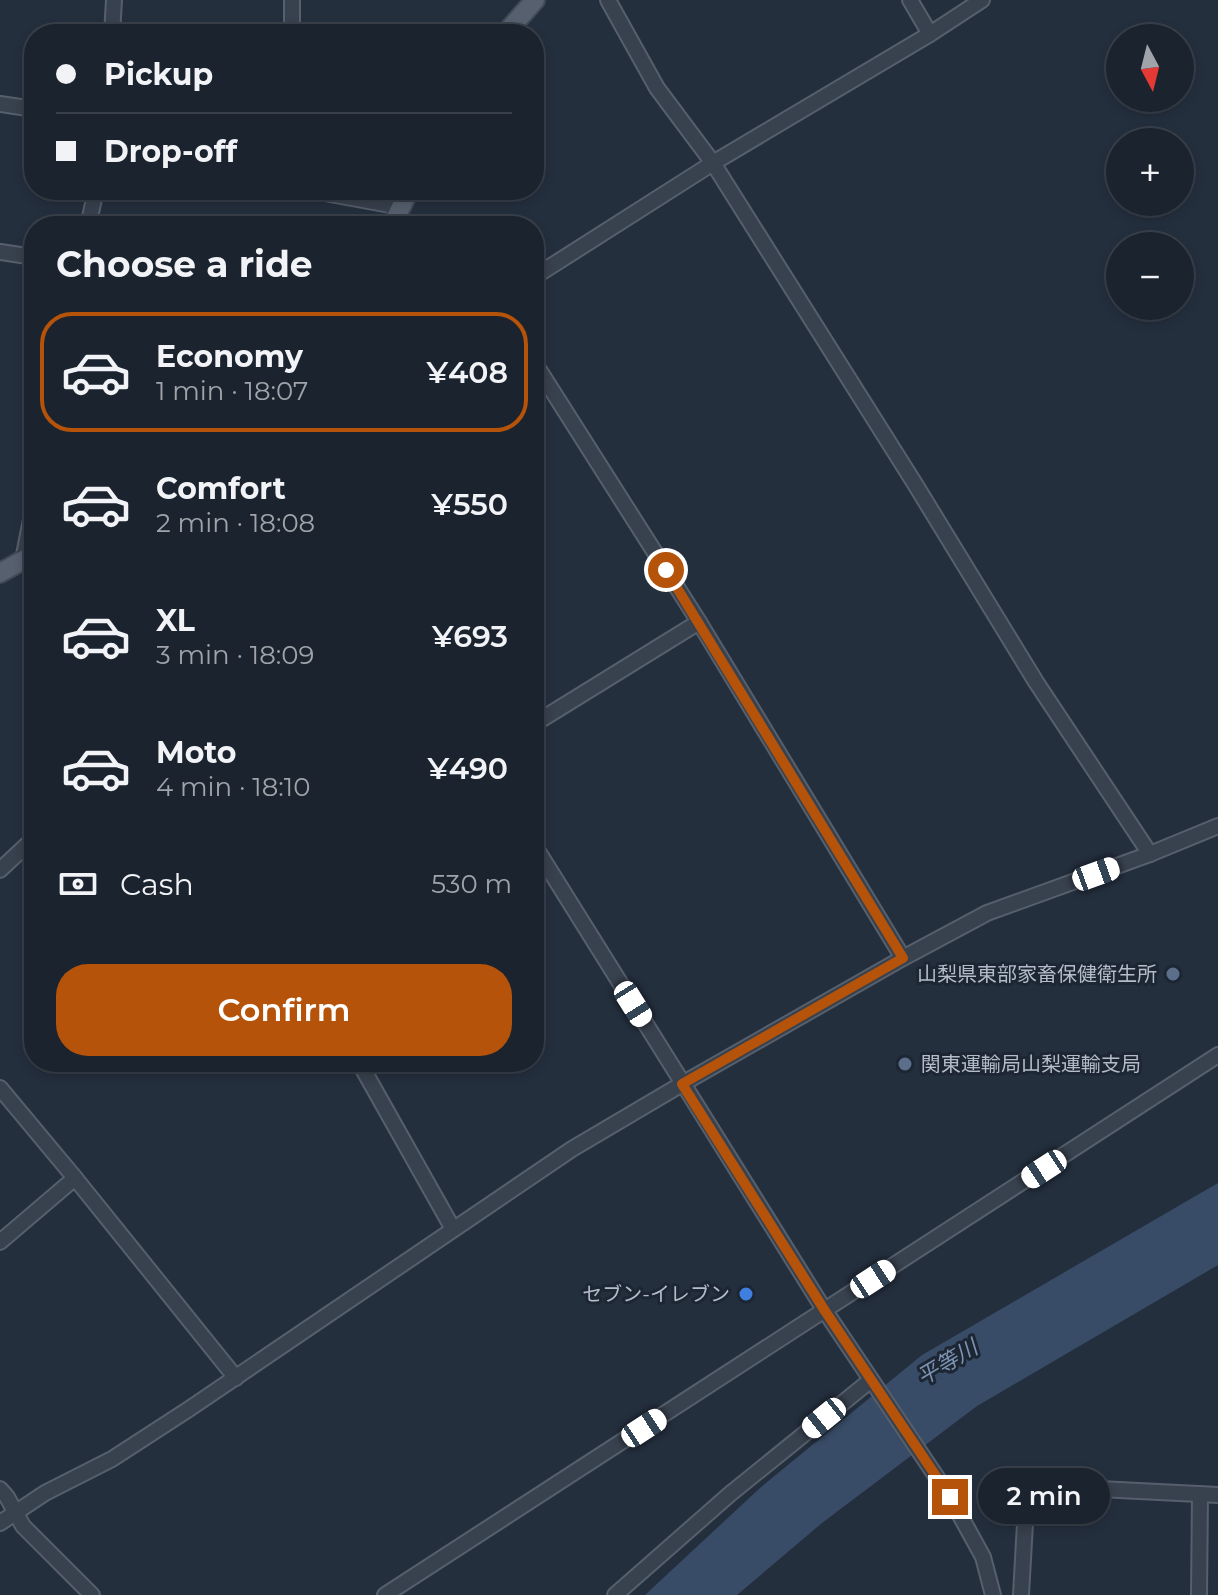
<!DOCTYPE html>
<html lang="en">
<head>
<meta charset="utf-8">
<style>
  :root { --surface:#1b232e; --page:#242b36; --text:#f1f3f6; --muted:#a0a4aa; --line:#39404a; --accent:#b45309 }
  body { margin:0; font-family:Montserrat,"Noto Sans JP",sans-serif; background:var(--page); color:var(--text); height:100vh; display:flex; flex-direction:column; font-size:30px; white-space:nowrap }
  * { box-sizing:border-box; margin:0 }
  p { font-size:26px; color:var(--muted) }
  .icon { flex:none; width:44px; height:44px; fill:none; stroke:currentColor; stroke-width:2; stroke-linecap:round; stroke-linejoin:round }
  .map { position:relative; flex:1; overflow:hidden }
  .sheet { position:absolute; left:24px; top:216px; width:520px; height:856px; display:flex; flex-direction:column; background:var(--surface); border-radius:32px; box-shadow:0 4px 12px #0003,0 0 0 2px var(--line) }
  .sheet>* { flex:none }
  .banner { position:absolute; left:24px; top:24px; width:520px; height:176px; border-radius:32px; box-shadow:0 4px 12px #0003,0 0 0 2px var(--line); display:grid; align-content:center; height:176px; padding:0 32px; background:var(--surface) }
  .needle { width:52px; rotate:173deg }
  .fabs { position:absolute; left:1106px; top:24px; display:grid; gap:16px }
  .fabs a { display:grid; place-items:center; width:88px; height:88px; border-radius:50%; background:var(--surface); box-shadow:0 4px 12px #0003,0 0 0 2px var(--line); font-size:40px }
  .end { position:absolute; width:36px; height:36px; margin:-18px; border:10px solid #b45309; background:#fff; box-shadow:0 0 0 4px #fff }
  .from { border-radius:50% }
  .bubble { position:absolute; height:56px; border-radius:28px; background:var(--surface); box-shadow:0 4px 12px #0003,0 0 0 2px var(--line); font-size:26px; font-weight:600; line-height:56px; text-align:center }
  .car { position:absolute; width:24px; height:48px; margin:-24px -12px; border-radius:10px; box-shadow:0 0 6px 2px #0007; background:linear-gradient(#fff 24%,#345 0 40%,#fff 0 76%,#345 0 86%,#fff 0) }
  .banner b { display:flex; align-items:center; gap:28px; height:76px; font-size:30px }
  .banner b+b { border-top:2px solid var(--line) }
  .banner i { width:20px; height:20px; background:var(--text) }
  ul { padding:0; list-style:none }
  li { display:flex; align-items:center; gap:24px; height:120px; margin:0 16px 12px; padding:0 16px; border:4px solid transparent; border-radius:32px }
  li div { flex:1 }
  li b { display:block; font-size:30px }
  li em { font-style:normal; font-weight:600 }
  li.active { border-color:var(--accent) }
  li>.icon { width:72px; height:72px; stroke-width:1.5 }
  h2 { padding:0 32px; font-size:36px; line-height:96px }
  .pay { display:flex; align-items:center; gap:20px; height:88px; padding:0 32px; font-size:30px }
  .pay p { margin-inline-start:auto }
  .cta { display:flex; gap:16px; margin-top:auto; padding:16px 32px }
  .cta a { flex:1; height:92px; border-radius:32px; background:var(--accent); color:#fff; font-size:32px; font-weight:600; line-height:92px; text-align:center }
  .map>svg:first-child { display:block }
  .water { fill:#394c67 }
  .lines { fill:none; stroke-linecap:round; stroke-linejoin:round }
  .minor-casing { stroke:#565f6c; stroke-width:18 }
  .major-casing { stroke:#414a57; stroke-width:22 }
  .minor { stroke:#38414e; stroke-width:14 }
  .major { stroke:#56606e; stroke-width:18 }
  .route { stroke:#b45309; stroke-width:10 }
  .service-dot { fill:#5c6f8a; stroke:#1d2633; stroke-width:3 }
  .shop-dot { fill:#3f7fe0; stroke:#1d2633; stroke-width:3 }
  .labels { text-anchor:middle; stroke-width:6; stroke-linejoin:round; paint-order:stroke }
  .poi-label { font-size:20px; fill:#b4bcc9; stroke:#1d2633; text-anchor:end }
  .water-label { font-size:22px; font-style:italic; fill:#7c92b1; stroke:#1d2633 }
</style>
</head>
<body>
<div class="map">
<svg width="1218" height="1595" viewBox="0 0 1218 1595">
  <rect width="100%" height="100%" fill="#242f3e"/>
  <path class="water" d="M 1218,1183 L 1218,1265 L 977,1406 L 822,1523 L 737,1595 L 645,1595 L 760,1488 L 922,1355 Z"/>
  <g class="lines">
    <g class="minor-casing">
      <g id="minor">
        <path d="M 608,0 L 657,88 L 713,163 L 915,484 L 1036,682 L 1150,854"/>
        <path d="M 910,0 L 930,34"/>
        <path d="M 112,34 L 114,0"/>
        <path d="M 292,34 L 292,0"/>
        <path d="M 0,104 L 34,109"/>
        <path d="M 308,190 L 401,207"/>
        <path d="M 88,226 L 96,190"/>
        <path d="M 0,252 L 34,257"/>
        <path d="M 534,277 L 713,163 L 930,34 L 982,0"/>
        <path d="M 534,362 L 699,622 L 903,958"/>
        <path d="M 23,560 L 34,504"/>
        <path d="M 534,724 L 699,622"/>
        <path d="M 534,845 L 825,1311 L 950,1497 L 983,1557 L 993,1595"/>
        <path d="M 0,870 L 32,840"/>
        <path d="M 359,1062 L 453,1229"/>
        <path d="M 0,1088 L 75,1178 L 236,1378"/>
        <path d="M 0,1242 L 75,1178"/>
        <path d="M 0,1489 L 7,1497 L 23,1526 L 92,1595"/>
        <path d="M 0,1523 L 45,1493 L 112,1459 L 189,1409 L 572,1149 L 682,1084 L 903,958 L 987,913 L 1150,854 L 1218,826"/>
        <path d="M 385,1595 L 1218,1055"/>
        <path d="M 615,1595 L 730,1494 L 871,1380"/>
        <path d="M 1021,1595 L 1027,1487 L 1080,1488 L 1218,1495"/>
        <path d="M 1199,1595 L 1200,1494"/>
      </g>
    </g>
    <g class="major-casing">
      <g id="major">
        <path d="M 505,34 L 535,0"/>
        <path d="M 392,226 L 409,190"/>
        <path d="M 0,573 L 34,554"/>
      </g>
    </g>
    <use href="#minor" class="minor"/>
    <use href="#major" class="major"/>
  </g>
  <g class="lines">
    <path class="route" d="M 666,570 L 903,958 L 682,1084 L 825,1311 L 950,1497"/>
  </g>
  <g class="service-dot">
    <circle cx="1173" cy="974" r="8"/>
    <circle cx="905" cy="1064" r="8"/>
  </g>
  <circle class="shop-dot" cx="746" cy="1294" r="8"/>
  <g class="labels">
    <g class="poi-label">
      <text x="1157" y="981">山梨県東部家畜保健衛生所</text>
      <text x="921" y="1071" text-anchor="start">関東運輸局山梨運輸支局</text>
      <text x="730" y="1301">セブン-イレブン</text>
    </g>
    <g class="water-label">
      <text transform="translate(947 1362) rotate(-31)" y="8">平等川</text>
    </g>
  </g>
</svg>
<div class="fabs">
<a><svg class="needle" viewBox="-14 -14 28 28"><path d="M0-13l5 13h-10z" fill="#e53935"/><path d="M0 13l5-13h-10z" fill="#a0a4aa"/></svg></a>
<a>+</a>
<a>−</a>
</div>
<i class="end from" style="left:666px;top:570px"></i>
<i class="end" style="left:950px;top:1497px"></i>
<div class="bubble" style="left:978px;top:1468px;width:132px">2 min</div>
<i class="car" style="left:1096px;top:874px;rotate:70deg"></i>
<i class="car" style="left:633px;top:1004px;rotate:148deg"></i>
<i class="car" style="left:1044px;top:1169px;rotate:237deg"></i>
<i class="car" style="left:873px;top:1279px;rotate:57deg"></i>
<i class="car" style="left:824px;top:1418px;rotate:231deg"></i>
<i class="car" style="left:644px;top:1428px;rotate:57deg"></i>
<div class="banner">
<b><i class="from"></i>Pickup</b>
<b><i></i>Drop-off</b>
</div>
<section class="sheet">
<h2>Choose a ride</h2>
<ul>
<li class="active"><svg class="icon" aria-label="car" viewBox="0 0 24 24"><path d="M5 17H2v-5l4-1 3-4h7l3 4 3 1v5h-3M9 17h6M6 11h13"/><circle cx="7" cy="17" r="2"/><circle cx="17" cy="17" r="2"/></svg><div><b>Economy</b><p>1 min · 18:07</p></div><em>¥408</em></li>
<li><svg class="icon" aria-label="car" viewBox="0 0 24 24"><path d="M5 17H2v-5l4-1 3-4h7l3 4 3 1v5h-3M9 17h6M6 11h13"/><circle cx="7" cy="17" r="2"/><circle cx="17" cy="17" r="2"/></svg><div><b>Comfort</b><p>2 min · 18:08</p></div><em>¥550</em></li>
<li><svg class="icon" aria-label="car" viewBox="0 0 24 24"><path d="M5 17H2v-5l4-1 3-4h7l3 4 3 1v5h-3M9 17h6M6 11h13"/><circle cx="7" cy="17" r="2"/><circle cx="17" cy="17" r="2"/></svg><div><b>XL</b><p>3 min · 18:09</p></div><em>¥693</em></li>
<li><svg class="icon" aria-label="car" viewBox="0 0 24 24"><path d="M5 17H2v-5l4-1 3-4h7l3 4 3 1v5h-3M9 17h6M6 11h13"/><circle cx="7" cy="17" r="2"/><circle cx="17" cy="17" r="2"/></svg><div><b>Moto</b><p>4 min · 18:10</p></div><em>¥490</em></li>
</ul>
<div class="pay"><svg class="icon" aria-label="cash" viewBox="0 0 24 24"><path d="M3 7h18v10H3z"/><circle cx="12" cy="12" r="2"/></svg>Cash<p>530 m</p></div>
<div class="cta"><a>Confirm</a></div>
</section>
</div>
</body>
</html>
